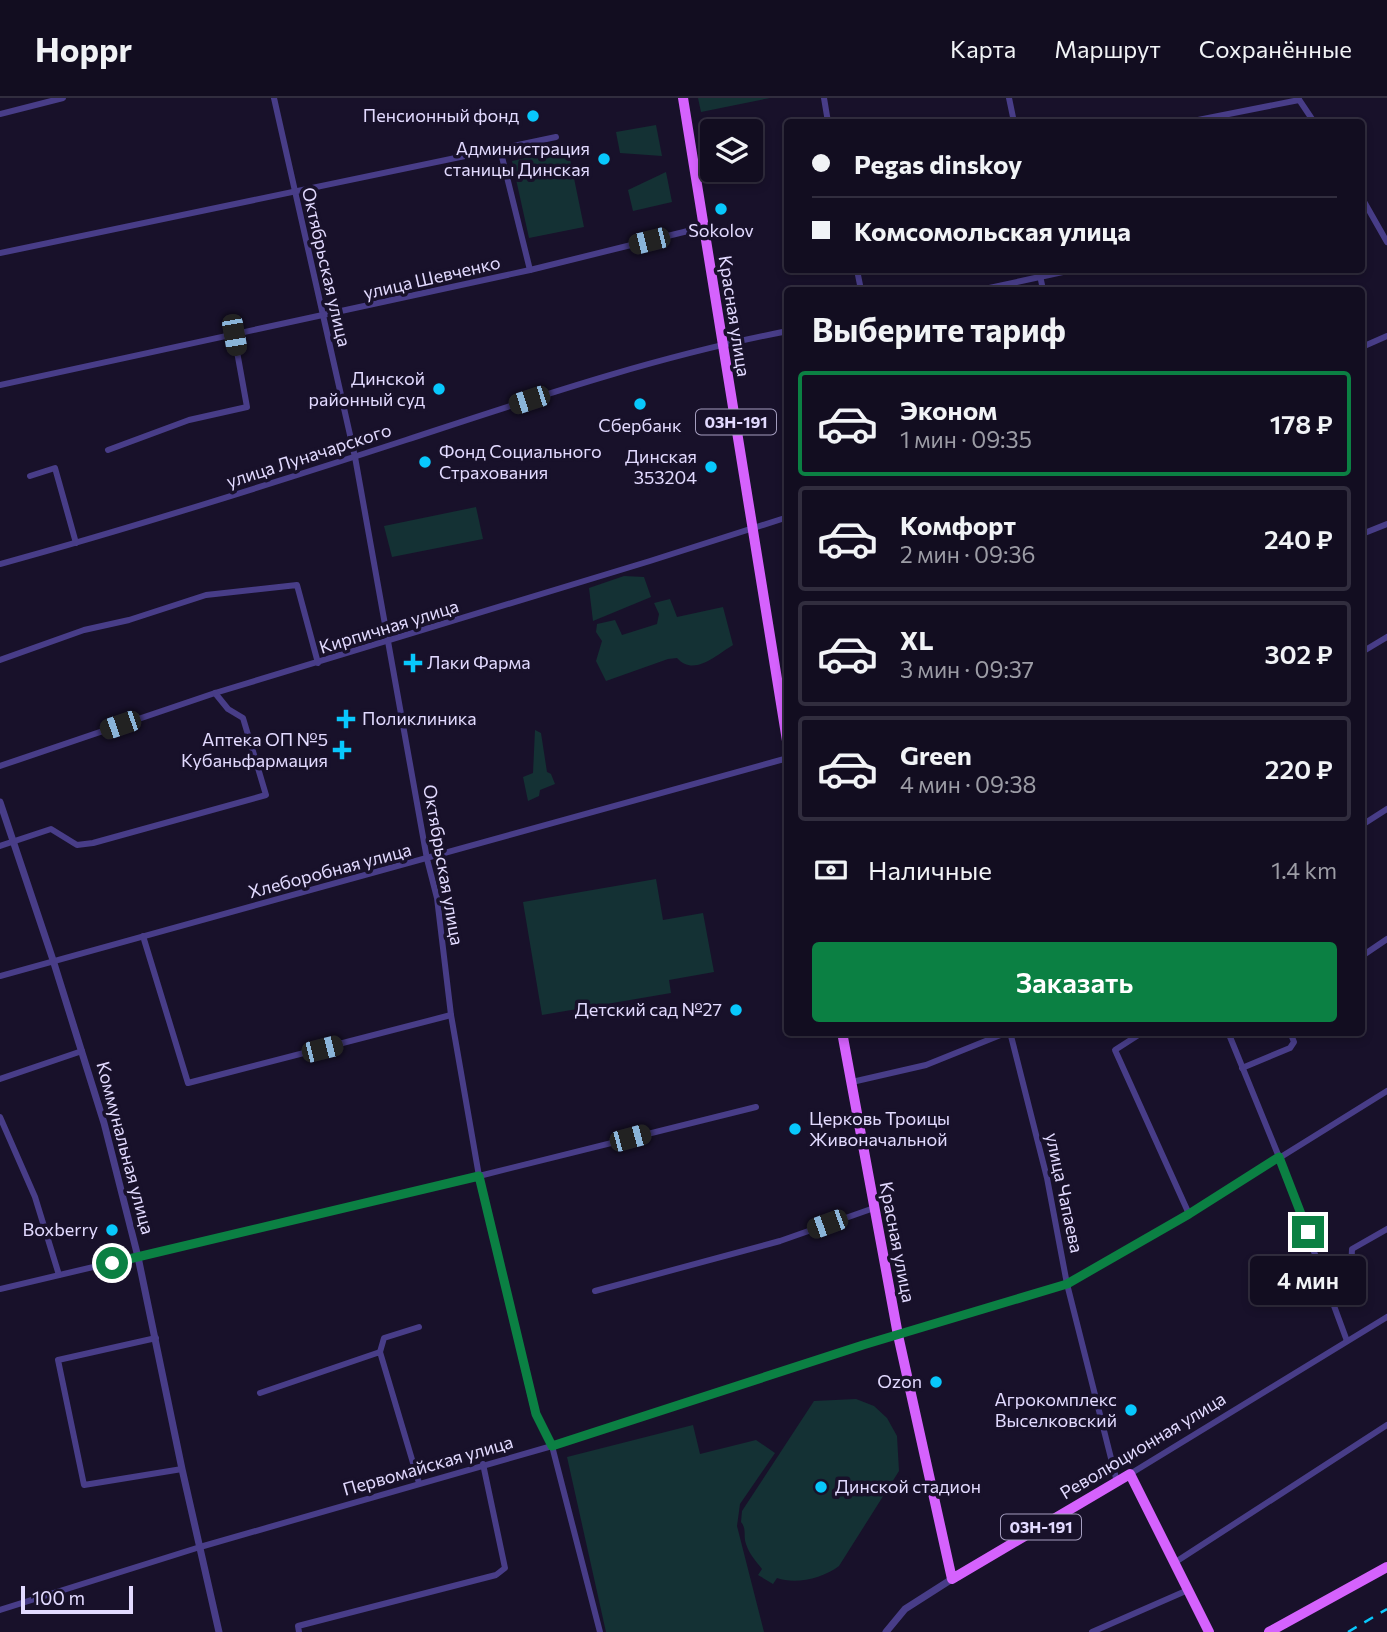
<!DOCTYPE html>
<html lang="ru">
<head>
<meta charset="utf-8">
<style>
  :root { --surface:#120d20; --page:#1f1b2d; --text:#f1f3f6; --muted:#9c9ca5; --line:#312d3e; --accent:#0b8043 }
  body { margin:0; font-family:Commissioner,sans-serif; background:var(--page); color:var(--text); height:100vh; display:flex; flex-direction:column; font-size:26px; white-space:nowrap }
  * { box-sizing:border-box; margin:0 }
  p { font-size:23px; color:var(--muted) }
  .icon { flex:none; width:38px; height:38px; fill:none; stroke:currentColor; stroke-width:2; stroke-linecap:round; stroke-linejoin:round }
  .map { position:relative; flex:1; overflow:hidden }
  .sheet { position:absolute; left:784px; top:189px; width:581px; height:749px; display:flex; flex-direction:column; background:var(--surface); border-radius:7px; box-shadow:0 4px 10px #0003,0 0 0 2px var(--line) }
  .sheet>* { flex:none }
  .banner { position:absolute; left:784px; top:21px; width:581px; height:154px; border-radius:7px; box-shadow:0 4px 10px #0003,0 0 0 2px var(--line); display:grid; align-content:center; height:154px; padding:0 28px; background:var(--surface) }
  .tools { position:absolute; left:700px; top:21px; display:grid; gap:14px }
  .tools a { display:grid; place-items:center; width:63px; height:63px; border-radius:7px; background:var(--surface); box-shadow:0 4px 10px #0003,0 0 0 2px var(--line); font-size:35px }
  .scale { position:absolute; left:21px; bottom:18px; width:112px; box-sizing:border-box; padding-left:7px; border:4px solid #e2daff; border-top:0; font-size:19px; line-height:24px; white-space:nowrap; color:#e2daff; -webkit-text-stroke:5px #18112a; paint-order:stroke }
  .end { position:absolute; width:32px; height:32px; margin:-16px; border:9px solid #0b8043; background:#fff; box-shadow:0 0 0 4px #fff }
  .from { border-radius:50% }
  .bubble { position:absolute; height:49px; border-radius:7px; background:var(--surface); box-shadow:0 4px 10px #0003,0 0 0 2px var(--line); font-size:23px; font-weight:600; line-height:49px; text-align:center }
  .car { position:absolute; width:21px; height:42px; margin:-21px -10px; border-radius:9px; box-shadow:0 0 5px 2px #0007; background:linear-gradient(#222 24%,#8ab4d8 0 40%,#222 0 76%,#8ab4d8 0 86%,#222 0) }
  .banner b { display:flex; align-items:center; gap:24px; height:66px; font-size:26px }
  .banner b+b { border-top:2px solid var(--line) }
  .banner i { width:18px; height:18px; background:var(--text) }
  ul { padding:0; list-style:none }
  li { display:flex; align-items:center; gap:21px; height:105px; margin:0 14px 10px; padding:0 14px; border:4px solid var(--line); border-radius:7px }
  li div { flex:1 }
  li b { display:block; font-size:26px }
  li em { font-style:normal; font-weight:600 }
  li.on { border-color:var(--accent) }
  li>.icon { width:63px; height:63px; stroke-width:1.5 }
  h2 { padding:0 28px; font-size:32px; line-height:84px }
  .pay { display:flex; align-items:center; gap:18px; height:77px; padding:0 28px; font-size:26px }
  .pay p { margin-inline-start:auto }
  .button { display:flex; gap:14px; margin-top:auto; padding:14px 28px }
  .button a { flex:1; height:80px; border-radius:7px; background:var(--accent); color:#fff; font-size:28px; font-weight:600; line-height:80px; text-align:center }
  header { display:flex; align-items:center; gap:42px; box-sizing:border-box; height:98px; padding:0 35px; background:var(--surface); border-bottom:2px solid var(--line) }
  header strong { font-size:33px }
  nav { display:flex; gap:38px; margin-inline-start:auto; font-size:24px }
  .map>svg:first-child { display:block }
  .green { fill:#143134 }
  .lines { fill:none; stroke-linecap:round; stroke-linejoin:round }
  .minor { stroke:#483d88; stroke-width:6 }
  .tertiary { stroke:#483d88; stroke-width:7 }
  .primary { stroke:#d562fd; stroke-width:10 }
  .rail { stroke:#08c8fc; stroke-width:2.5; stroke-dasharray:10 9; stroke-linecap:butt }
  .route { stroke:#0b8043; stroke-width:9 }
  .poi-dot { fill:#08c8fc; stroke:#18112a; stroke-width:2.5 }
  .labels { text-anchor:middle; stroke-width:7; stroke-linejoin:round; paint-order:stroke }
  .shield { fill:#18112a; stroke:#a59ebf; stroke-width:2 }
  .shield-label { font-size:16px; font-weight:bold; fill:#e2daff }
  .poi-label { font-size:18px; fill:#e2daff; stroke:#18112a; text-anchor:end }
  .street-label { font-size:18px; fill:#e2daff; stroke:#18112a }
</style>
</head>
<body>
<header>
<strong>Hoppr</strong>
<nav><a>Карта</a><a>Маршрут</a><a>Сохранённые</a></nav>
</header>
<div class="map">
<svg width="1387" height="1534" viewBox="0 0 1387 1534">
  <rect width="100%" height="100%" fill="#18112a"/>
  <g class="green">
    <path d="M 698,0 L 770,0 L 701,14 Z"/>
    <path d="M 656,27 L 662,58 L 620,55 L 616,34 Z"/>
    <path d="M 568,51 L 584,129 L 529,140 L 512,63 Z"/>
    <path d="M 666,74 L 672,104 L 633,113 L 628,92 Z"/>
    <path d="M 476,409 L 483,441 L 392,459 L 384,428 Z"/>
    <path d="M 624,478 L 644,479 L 651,499 L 593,523 L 589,490 Z"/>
    <path d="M 670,501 L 677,519 L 723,509 L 733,547 C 716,557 694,579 677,560 L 668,561 L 606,583 L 596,563 L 602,543 L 596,534 L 597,526 L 615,522 L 622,537 L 657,526 L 659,516 L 654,505 Z"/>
    <path d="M 535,632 L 541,635 L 547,674 L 551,676 L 555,686 L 540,692 L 539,698 L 528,703 L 523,679 L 533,675 Z"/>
    <path d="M 656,781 L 663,822 L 703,815 L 714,874 L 669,882 L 671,895 L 542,917 L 523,804 Z"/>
    <path d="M 856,1301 L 874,1308 L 887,1320 L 897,1338 L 899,1373 L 839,1468 C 823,1480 796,1487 777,1480 L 773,1486 L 758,1477 L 762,1471 C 756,1463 749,1456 746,1446 C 743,1438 747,1431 741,1424 L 742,1413 L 814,1303 Z"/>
    <path d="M 693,1327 L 700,1356 L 756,1342 L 775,1355 L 740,1406 L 737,1428 L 764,1534 L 606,1534 L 567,1359 Z"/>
  </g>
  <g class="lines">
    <g class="minor">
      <path d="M 274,0 L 355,359 L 427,761 L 437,800 L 451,917 L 479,1078 L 535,1316 L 552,1348 L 600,1534"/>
      <path d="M 824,0 L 828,24"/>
      <path d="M 1009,0 L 1014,24"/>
      <path d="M 1298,0 L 1314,24"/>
      <path d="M 0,16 L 63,0"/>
      <path d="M 1188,24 L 1299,2"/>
      <path d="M 500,51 L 530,172"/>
      <path d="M 1362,100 L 1387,144"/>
      <path d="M 0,155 L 556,39"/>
      <path d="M 857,172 L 861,192"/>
      <path d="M 1039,172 L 1043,192"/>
      <path d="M 980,192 L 1072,172"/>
      <path d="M 1362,249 L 1387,238"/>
      <path d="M 0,287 L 530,172 L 704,129"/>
      <path d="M 108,352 L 189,322 L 247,309 L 234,237"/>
      <path d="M 30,378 L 55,370 L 76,445"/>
      <path d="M 1362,436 L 1387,426"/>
      <path d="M 0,466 C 136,429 271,386 406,342 C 531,301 657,258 788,233"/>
      <path d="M 1362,554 L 1387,539"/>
      <path d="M 0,562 L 84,532 L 129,522 L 206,497 L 297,487 L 318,565"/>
      <path d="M 0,668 L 215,595 L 650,463 L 788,419"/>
      <path d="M 1362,727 L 1387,711"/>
      <path d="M 0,748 L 51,731 L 77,747 L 93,745 L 266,697 L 243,620 L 228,611 L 215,595"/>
      <path d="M 143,838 L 188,985 L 451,917"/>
      <path d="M 1362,858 L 1387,841"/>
      <path d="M 0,878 L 788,660"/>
      <path d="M 1010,934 L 1047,1080 L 1067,1186 L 1117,1384"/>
      <path d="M 1143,934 L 1115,952 L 1189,1116"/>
      <path d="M 1228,934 L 1279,1059 L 1347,1243"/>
      <path d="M 1242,970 L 1290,950 L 1294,944 L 1290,934"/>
      <path d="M 0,981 L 82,953"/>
      <path d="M 852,984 L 926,967 L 1008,934"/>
      <path d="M 0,1019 L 35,1099 L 59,1177"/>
      <path d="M 1327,1185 L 1351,1172 L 1352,1151 L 1387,1131"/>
      <path d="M 0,1191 L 479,1078 L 756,1009"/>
      <path d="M 595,1193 L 780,1143 L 874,1110"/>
      <path d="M 156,1240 L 58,1262 L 84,1387 L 182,1371"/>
      <path d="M 380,1254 L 384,1240 L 419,1229"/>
      <path d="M 260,1295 L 380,1254 L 419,1385"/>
      <path d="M 1130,1376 L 1387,1219"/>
      <path d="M 1174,1465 L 1387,1327"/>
      <path d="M 0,1512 L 200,1449 L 552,1348 L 862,1247 L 1067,1186 L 1189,1116 L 1387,993"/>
      <path d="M 299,1534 L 298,1528 L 496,1477 L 505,1470 L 483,1366"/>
      <path d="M 1092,1534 L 1188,1492"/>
    </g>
    <g class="tertiary">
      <path d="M 0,704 L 53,862 L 104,1025 L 138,1159 L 182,1371 L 219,1534"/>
      <path d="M 886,1534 L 905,1511 L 952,1481"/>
    </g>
    <g class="primary">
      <path d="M 683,0 L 788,649"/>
      <path d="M 842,934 L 898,1237 L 952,1481 L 1130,1376 L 1209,1534"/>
      <path d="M 1269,1534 L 1387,1469"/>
    </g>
    <path class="rail" d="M 1348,1534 L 1387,1511"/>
  </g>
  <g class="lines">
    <path class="route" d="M 112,1165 L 479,1078 L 536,1316 L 552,1348 L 863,1247 L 1067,1186 L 1189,1116 L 1279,1059 L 1308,1134"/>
  </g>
  <g class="poi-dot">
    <circle cx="533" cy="18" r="7"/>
    <circle cx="604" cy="61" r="7"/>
    <circle cx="721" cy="111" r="7"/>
    <circle cx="439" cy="291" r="7"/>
    <circle cx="640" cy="306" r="7"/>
    <circle cx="425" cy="364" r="7"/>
    <circle cx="711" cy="369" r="7"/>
    <path d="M409.5 554.5h7v7h7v7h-7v7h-7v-7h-7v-7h7z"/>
    <path d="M342.5 610.5h7v7h7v7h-7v7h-7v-7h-7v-7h7z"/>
    <path d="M338.5 641.5h7v7h7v7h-7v7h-7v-7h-7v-7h7z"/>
    <circle cx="736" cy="912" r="7"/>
    <circle cx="795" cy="1031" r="7"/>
    <circle cx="112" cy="1132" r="7"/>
    <circle cx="936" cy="1284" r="7"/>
    <circle cx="1131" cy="1312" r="7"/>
    <circle cx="821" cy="1389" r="7"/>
  </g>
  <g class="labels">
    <g class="shield">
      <rect x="696" y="311.5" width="80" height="25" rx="5"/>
      <rect x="1001" y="1416.5" width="80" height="25" rx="5"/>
    </g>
    <g class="shield-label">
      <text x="736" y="330">03Н-191</text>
      <text x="1041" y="1435">03Н-191</text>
    </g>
    <g class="poi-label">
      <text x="519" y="24">Пенсионный фонд</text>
      <text x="590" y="57">Администрация<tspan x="590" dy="21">станицы Динская</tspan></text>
      <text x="721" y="139" text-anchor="middle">Sokolov</text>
      <text x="425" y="287">Динской<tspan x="425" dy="21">районный суд</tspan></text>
      <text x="640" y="334" text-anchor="middle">Сбербанк</text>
      <text x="439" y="360" text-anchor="start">Фонд Социального<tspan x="439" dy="21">Страхования</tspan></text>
      <text x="697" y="365">Динская<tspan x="697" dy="21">353204</tspan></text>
      <text x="427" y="571" text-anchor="start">Лаки Фарма</text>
      <text x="362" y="627" text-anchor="start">Поликлиника</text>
      <text x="328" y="648">Аптека ОП №5<tspan x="328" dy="21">Кубаньфармация</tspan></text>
      <text x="722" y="918">Детский сад №27</text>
      <text x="809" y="1027" text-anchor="start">Церковь Троицы<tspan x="809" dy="21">Живоначальной</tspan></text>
      <text x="98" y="1138">Boxberry</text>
      <text x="922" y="1290">Ozon</text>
      <text x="1117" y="1308">Агрокомплекс<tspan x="1117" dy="21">Выселковский</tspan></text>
      <text x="835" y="1395" text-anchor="start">Динской стадион</text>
    </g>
    <g class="street-label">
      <text transform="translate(326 169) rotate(77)" y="6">Октябрьская улица</text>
      <text transform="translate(432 180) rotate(-13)" y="6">улица Шевченко</text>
      <text transform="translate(734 218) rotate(81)" y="6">Красная улица</text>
      <text transform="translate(309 358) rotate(-18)" y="6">улица Луначарского</text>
      <text transform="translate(389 529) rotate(-17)" y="6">Кирпичная улица</text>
      <text transform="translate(443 767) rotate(80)" y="6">Октябрьская улица</text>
      <text transform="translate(330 773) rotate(-15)" y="6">Хлеборобная улица</text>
      <text transform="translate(125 1050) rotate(75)" y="6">Коммунальная улица</text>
      <text transform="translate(1064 1095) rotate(78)" y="6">улица Чапаева</text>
      <text transform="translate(897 1144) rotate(79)" y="6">Красная улица</text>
      <text transform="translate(1143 1348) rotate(-31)" y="6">Революционная улица</text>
      <text transform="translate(428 1368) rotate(-16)" y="6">Первомайская улица</text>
    </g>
  </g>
</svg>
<div class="tools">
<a><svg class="icon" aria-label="layers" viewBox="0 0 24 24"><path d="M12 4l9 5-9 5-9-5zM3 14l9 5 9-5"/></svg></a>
</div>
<div class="scale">100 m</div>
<i class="end from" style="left:112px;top:1165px"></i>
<i class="end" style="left:1308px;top:1134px"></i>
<div class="bubble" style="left:1250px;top:1158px;width:116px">4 мин</div>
<i class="car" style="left:649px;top:143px;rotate:256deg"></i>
<i class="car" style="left:234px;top:237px;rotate:170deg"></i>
<i class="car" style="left:529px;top:302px;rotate:252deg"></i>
<i class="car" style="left:120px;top:627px;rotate:251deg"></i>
<i class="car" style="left:322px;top:951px;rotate:76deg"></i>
<i class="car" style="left:630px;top:1040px;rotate:75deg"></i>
<i class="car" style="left:827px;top:1126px;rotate:250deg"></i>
<div class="banner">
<b><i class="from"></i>Pegas dinskoy</b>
<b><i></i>Комсомольская улица</b>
</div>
<section class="sheet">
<h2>Выберите тариф</h2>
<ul>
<li class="on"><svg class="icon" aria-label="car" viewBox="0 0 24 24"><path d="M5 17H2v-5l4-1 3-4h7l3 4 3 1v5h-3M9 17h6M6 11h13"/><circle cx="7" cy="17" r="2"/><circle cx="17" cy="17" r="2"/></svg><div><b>Эконом</b><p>1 мин · 09:35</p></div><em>178 ₽</em></li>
<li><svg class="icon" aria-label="car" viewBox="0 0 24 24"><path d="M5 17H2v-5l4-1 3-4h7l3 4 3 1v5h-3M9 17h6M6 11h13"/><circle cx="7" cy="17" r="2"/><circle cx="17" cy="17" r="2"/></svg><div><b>Комфорт</b><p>2 мин · 09:36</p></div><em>240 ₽</em></li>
<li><svg class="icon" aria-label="car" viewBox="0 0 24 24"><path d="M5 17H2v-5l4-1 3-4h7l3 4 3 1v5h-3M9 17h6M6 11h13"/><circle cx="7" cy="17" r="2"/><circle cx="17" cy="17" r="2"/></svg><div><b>XL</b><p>3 мин · 09:37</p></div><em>302 ₽</em></li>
<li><svg class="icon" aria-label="car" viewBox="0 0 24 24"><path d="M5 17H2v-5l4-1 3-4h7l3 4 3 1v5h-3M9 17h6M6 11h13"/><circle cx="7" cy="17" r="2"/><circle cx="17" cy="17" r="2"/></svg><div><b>Green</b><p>4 мин · 09:38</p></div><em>220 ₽</em></li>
</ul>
<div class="pay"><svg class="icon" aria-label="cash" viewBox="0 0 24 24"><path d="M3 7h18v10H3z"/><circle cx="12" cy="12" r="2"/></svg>Наличные<p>1.4 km</p></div>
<div class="button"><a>Заказать</a></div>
</section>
</div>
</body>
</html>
